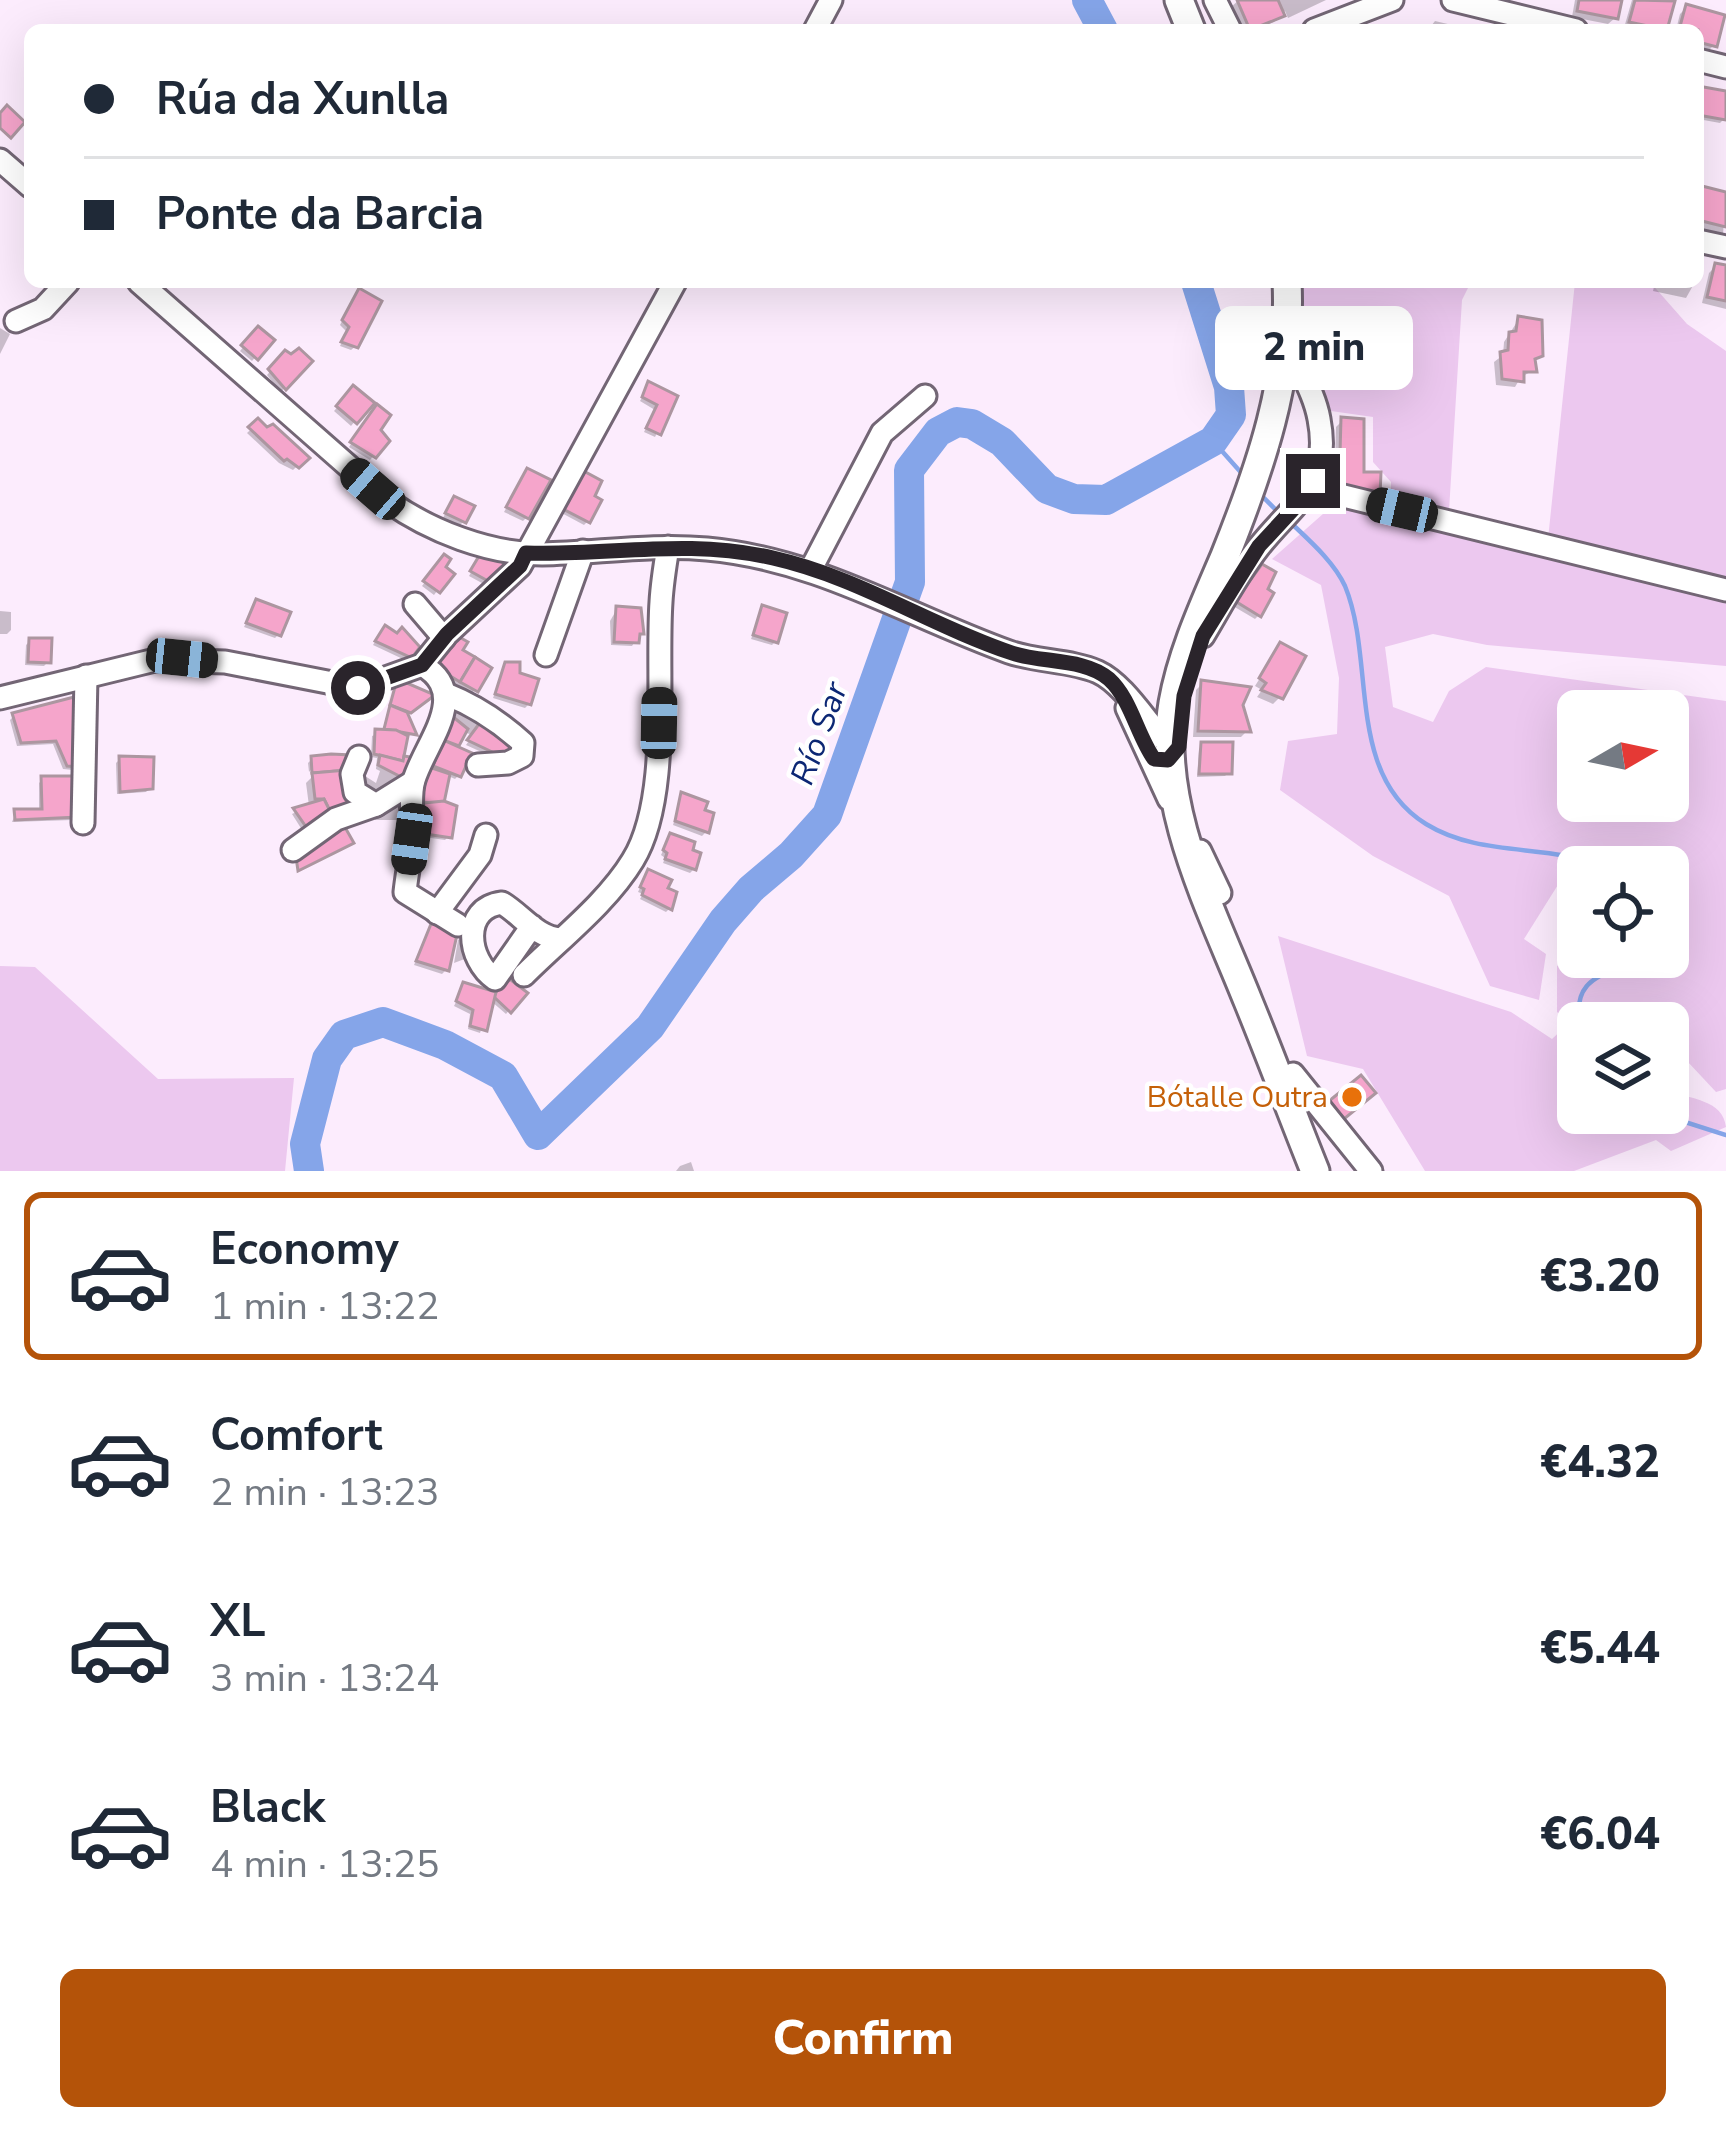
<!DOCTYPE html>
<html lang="en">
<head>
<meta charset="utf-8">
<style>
  :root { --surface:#fff; --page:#f6f6f7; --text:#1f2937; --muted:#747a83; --line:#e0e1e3; --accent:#b45309 }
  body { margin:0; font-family:"Nunito Sans",sans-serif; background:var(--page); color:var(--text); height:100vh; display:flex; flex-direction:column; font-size:45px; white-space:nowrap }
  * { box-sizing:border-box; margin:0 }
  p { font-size:39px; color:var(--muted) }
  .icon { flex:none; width:66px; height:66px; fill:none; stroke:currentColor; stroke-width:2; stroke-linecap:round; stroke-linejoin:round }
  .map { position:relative; height:1171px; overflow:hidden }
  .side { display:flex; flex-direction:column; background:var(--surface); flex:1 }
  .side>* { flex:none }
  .hud { position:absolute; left:24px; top:24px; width:1680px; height:264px; border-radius:18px; box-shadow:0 12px 48px #0002; display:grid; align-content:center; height:264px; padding:0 60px; background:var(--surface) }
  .needle { width:78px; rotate:81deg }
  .buttons { position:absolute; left:1557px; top:690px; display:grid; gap:24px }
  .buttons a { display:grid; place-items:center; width:132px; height:132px; border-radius:18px; background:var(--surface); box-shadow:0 12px 48px #0002; font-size:60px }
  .end { position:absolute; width:54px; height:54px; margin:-27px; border:15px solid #2a242b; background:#fff; box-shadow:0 0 0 6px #fff }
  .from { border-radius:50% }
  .bubble { position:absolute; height:84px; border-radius:18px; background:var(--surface); box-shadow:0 12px 48px #0002; font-size:39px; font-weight:800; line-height:84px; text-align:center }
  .car { position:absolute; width:36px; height:72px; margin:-36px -18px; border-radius:15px; box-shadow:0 0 9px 3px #0007; background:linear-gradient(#222 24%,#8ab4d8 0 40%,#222 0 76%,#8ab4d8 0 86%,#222 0) }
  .hud b { display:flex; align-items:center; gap:42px; height:114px; font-size:45px }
  .hud b+b { border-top:3px solid var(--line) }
  .hud i { width:30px; height:30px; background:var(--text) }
  ul { padding:21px 0 0; list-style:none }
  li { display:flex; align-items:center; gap:36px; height:168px; margin:0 24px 18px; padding:0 36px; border:6px solid transparent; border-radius:18px }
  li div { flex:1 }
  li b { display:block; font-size:45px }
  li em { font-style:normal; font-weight:800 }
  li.current { border-color:var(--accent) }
  li>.icon { width:108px; height:108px; stroke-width:1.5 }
  .primary-button { display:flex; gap:24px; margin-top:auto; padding:24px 60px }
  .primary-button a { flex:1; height:138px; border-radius:18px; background:var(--accent); color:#fff; font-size:48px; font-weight:800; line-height:138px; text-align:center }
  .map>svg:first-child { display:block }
  .green { fill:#ecc8ef; fill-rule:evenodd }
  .shadow { fill:#0003 }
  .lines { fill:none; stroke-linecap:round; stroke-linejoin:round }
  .stream { stroke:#85a5e9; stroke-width:4.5 }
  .river { stroke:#85a5e9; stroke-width:30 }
  .building { fill:#f5a5cb; stroke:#ac96a0; stroke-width:3 }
  .minor-casing { stroke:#736675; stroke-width:27 }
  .major-casing { stroke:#736675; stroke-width:33 }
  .minor { stroke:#fff; stroke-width:21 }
  .major { stroke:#fff; stroke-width:27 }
  .route { stroke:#2a242b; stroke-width:15 }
  .food-dot { fill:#e8710a; stroke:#fff; stroke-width:4.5 }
  .labels { text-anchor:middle; stroke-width:9; stroke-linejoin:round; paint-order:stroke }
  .food-label { font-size:30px; fill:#c56008; stroke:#fff; text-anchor:end }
  .water-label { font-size:33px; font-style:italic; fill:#0c2774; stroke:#fff }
</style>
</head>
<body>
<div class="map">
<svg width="1726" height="1171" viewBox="0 0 1726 1171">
  <rect width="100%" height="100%" fill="#fcecfd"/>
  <g class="green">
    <path d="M 1301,282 L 1471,282 L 1462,300 L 1449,511 L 1391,496 L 1391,482 L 1373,462 L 1373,417 L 1331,411 L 1308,342 Z"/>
    <path d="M 1575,282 L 1650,282 L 1687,324 L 1726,351 L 1726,583 L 1548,539 Z"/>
    <path d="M 1332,506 L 1726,600 L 1726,666 L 1487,645 L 1433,634 L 1385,647 L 1393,707 L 1433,722 L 1449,691 L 1486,667 L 1726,701 L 1726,1089 L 1716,1092 L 1673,1046 L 1669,1091 C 1691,1099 1723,1100 1726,1127 L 1671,1151 L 1656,1140 L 1574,1171 L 1425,1171 L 1363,1069 L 1307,1056 L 1278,936 L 1511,1012 L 1552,1039 L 1569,1023 L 1557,1012 L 1557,966 L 1578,955 L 1668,957 L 1668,867 L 1627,867 L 1626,864 L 1578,867 L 1578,876 L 1561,880 L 1524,939 L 1546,954 L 1539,1000 L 1490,986 L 1449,896 L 1373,856 L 1280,790 L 1288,741 L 1337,734 L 1339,678 L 1321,585 L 1272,559 ZM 1578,711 L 1668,711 L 1668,801 L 1578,801 ZM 1578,1023 L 1668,1023 L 1668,1113 L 1578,1113 Z"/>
    <path d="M 0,966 L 35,967 L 158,1079 L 294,1078 L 285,1171 L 0,1171 Z"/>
  </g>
  <g class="shadow">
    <path d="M 1239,0 L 1326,0 L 1288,18 L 1285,11 L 1274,22 L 1255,30 L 1241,30 L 1231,7 Z"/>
    <path d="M 1575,0 L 1619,0 L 1615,18 L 1608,24 L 1572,17 Z"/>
    <path d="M 1632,0 L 1672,3 L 1664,30 L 1624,28 Z"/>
    <path d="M 1687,7 L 1714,45 L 1707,52 L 1698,50 L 1698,30 L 1676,30 L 1680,14 Z"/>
    <path d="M 1435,21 L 1469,29 L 1469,30 L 1428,30 Z"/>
    <path d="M 1698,89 L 1726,94 L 1724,119 L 1720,123 L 1698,119 Z"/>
    <path d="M 1703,189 L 1726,195 L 1723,234 L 1698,228 L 1698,194 Z"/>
    <path d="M 1716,266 L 1726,268 L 1726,309 L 1702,303 L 1709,273 Z"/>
    <path d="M 1655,282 L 1695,282 L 1686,298 L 1653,291 Z"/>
    <path d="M 355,296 L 356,346 L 351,350 L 340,346 L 347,332 L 340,325 Z"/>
    <path d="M 1519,319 L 1540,355 L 1533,362 L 1534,370 L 1521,377 L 1515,387 L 1496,385 L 1494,362 L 1503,355 L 1504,342 Z"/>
    <path d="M 0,328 L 10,334 L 0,354 Z"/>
    <path d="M 258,330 L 270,341 L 252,361 L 240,351 Z"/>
    <path d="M 286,354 L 309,361 L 281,392 L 267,375 Z"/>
    <path d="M 649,385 L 675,397 L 655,437 L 644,432 L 655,410 L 640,401 Z"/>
    <path d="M 353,389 L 370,403 L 351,426 L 334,411 Z"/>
    <path d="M 374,412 L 377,430 L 386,441 L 370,460 L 349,447 Z"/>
    <path d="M 1342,421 L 1361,474 L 1334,497 L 1336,427 Z"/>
    <path d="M 258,423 L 305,459 L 293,470 L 279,463 L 247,433 Z"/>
    <path d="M 580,472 L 588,521 L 584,525 L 556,510 Z"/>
    <path d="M 524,476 L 527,517 L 523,521 L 504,512 Z"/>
    <path d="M 450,504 L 464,521 L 460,525 L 443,518 Z"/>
    <path d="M 482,554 L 491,588 L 469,576 Z"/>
    <path d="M 444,558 L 442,567 L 450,574 L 434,595 L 422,586 Z"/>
    <path d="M 1258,571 L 1259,615 L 1255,619 L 1233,606 Z"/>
    <path d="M 257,602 L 279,634 L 275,638 L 244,627 Z"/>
    <path d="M 617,609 L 641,633 L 632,646 L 611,645 L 610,621 Z"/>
    <path d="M 763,609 L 776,641 L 772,645 L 751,639 Z"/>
    <path d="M 0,611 L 11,612 L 11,630 L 7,634 L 0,634 Z"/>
    <path d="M 381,632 L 410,656 L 405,660 L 373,645 Z"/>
    <path d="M 30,641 L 48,662 L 44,666 L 25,665 L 26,645 Z"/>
    <path d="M 1280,646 L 1280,697 L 1273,704 L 1257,697 L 1262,690 L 1255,686 Z"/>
    <path d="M 459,651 L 475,690 L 471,694 L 433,671 Z"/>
    <path d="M 506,665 L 517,675 L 529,704 L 525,708 L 493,698 Z"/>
    <path d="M 1203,683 L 1240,705 L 1247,731 L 1241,737 L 1193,737 L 1196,690 Z"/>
    <path d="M 397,686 L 428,699 L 404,712 L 413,734 L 404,738 L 400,759 L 412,767 L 374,803 L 354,793 L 365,776 L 376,783 L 380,771 L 376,769 L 377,758 L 371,757 L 372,736 L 382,732 Z"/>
    <path d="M 75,700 L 77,766 L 73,770 L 63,769 L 53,744 L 17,746 L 10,720 L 14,716 Z"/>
    <path d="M 456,708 L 513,742 L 499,760 L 466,745 L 473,735 L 463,732 L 455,747 L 459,775 L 455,779 L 446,775 L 440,803 L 449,836 L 445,840 L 417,836 L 414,805 Z"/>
    <path d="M 1203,745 L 1229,772 L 1225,776 L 1197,777 L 1199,749 Z"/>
    <path d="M 347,758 L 344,769 L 351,808 L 304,833 L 292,814 L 309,806 L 306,783 L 325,764 L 320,760 L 309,772 L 308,763 L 312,759 Z"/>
    <path d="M 120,759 L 150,788 L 146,792 L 117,794 L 116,763 Z"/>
    <path d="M 43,779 L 76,816 L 72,820 L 12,822 L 16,812 L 39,812 L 39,783 Z"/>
    <path d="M 682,796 L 706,832 L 702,836 L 673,825 Z"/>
    <path d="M 400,797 L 405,816 L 401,820 L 375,820 L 374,814 Z"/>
    <path d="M 670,836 L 694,869 L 690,873 L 663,863 L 665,858 L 661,855 Z"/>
    <path d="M 645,877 L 670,908 L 666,912 L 640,899 L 643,894 L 638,892 Z"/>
    <path d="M 434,922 L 446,970 L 442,974 L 414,965 Z"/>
    <path d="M 463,936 L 470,957 L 454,963 L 458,940 Z"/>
    <path d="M 464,986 L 496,995 L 523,994 L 506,1014 L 491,1001 L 480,1033 L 468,1029 L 470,1014 L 454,1006 Z"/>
    <path d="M 691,1162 L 694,1171 L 676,1171 L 680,1166 Z"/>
  </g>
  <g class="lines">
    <g class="stream">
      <path d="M 1213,441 L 1245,477"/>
      <path d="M 1260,494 L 1278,512"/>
      <path d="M 1291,523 C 1310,541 1334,562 1345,586 C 1376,661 1345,774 1426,824 C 1481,858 1549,843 1605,867"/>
      <path d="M 1580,1023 C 1572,977 1604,977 1638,957"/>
      <path d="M 1657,1113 L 1726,1135"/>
    </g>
    <g class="river">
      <path d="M 1087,0 L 1103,30"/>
      <path d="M 309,1171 L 305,1144 L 327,1059 L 344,1035 L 383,1022 L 445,1045 L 503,1076 L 538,1135 L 650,1027 L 723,921 L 751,889 L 791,855 L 827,815 L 910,582 L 909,470 L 938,432 L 957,422 L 972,424 L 1002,442 L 1047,489 L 1074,499 L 1106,500 L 1213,441 L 1231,415 L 1229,387 L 1196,282"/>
    </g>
  </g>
  <g class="building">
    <path d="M 1237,0 L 1278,0 L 1285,16 L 1250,30 Z"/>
    <path d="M 1579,0 L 1622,0 L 1618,19 L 1577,11 Z"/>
    <path d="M 1635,0 L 1675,1 L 1667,30 L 1629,22 Z"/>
    <path d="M 1686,4 L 1725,15 L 1717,47 L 1698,42 L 1698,30 L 1679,30 Z"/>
    <path d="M 1698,86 L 1726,91 L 1726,120 L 1698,115 Z"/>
    <path d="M 7,105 L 25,122 L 11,138 L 0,128 L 0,113 Z"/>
    <path d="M 1702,186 L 1726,192 L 1726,227 L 1698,220 Z"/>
    <path d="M 1715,263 L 1726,265 L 1726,301 L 1707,297 Z"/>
    <path d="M 359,288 L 382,301 L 358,348 L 341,342 L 349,327 L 342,320 Z"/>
    <path d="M 1518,316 L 1542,320 L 1543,356 L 1535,359 L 1537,372 L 1524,372 L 1524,382 L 1502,379 L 1500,352 L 1508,350 L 1509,332 L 1516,331 Z"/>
    <path d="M 258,326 L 275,340 L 258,360 L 241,345 Z"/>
    <path d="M 299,348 L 313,361 L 286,390 L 268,369 L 285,350 L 291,354 Z"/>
    <path d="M 648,381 L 678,396 L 661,435 L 646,428 L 657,405 L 642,397 Z"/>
    <path d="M 353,385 L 375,403 L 357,424 L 336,406 Z"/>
    <path d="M 377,404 L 391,415 L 381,430 L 390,441 L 376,458 L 350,442 Z"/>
    <path d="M 1341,417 L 1364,419 L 1364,472 L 1381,472 L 1380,495 L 1339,491 Z"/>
    <path d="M 258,418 L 267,427 L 273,424 L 310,458 L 299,468 L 287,459 L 284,461 L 248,427 Z"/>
    <path d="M 527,468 L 551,480 L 529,519 L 506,507 Z"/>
    <path d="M 580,469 L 602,481 L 595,496 L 602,500 L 590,523 L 557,506 Z"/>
    <path d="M 454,496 L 475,506 L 466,523 L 445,513 Z"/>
    <path d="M 482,551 L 509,566 L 497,586 L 470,571 Z"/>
    <path d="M 444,554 L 451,559 L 446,567 L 455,574 L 440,593 L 423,581 Z"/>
    <path d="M 1262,564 L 1276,572 L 1268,589 L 1274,593 L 1261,617 L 1235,601 Z"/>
    <path d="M 256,599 L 291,612 L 281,636 L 246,623 Z"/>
    <path d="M 762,605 L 787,613 L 778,643 L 753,635 Z"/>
    <path d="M 616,606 L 641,608 L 644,634 L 640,634 L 639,643 L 614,642 Z"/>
    <path d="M 385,625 L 397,633 L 402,627 L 420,647 L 412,658 L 375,641 Z"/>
    <path d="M 454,634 L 468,642 L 463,650 L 475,657 L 460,682 L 434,666 Z"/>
    <path d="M 29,638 L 52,638 L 51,663 L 28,662 Z"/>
    <path d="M 1280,642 L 1306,656 L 1283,699 L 1261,690 L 1266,683 L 1259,678 Z"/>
    <path d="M 475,657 L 492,668 L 478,692 L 460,682 Z"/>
    <path d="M 505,662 L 520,662 L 520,673 L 539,679 L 531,705 L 495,694 Z"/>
    <path d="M 1201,680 L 1251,687 L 1243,705 L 1251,732 L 1198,731 Z"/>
    <path d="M 396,683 L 407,683 L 435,695 L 411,713 L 390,705 Z"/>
    <path d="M 78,696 L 80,767 L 67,766 L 56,741 L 21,743 L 12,713 Z"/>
    <path d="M 390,705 L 407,712 L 417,735 L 384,729 Z"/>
    <path d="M 452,716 L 468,729 L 459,746 L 443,740 Z"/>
    <path d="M 482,720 L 517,741 L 505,758 L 467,740 Z"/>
    <path d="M 375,729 L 396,730 L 408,736 L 403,761 L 374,754 Z"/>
    <path d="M 443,740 L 472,753 L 461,777 L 433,766 Z"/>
    <path d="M 1201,742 L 1233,742 L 1232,774 L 1199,774 Z"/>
    <path d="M 331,754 L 351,755 L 347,770 L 312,773 L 311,756 Z"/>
    <path d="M 380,755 L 403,761 L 404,756 L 410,757 L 409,762 L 417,765 L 407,780 L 378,765 Z"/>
    <path d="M 119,756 L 154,757 L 153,789 L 120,792 Z"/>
    <path d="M 426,766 L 450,774 L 444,803 L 416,802 Z"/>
    <path d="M 347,770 L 354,809 L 333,817 L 324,799 L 315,799 L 312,773 Z"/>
    <path d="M 41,776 L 79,776 L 79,817 L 15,820 L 14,809 L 42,809 Z"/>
    <path d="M 681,792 L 708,802 L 705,810 L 714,813 L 709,833 L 675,821 Z"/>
    <path d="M 324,799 L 333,817 L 309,831 L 293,808 Z"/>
    <path d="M 444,801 L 457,806 L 452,838 L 419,833 L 424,803 Z"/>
    <path d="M 342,822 L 354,843 L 298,871 L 296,857 Z"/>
    <path d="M 670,833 L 695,842 L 693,850 L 701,853 L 696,870 L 665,859 L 667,853 L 663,850 Z"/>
    <path d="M 648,869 L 672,880 L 668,888 L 677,892 L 672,910 L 642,895 L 644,889 L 640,887 Z"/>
    <path d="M 433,919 L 458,930 L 449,971 L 416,961 Z"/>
    <path d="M 507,977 L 528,993 L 511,1013 L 493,996 Z"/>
    <path d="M 463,982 L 496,992 L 487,1031 L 470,1026 L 473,1010 L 456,1001 Z"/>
    <path d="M 1361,1075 L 1376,1093 L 1344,1119 L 1329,1101 Z"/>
  </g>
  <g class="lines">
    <g class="minor-casing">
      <g id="minor">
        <path d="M 1215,0 L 1230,30"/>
        <path d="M 1453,0 L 1576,30"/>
        <path d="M 815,30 L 831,0"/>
        <path d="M 1314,30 L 1392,0"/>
        <path d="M 1698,60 L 1726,67"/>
        <path d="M 0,160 L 30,186"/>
        <path d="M 1698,241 L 1726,247"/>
        <path d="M 139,282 L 388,501 C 430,531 489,554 542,554 C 597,553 651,544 707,549 C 818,559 906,615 1009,652 C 1037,662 1071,660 1098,672 C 1122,683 1144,718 1161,737"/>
        <path d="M 16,321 L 43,309 L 68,282"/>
        <path d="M 1311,488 L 1726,590"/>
        <path d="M 811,569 L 882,433 L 925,396"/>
        <path d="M 415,604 L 444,638"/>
        <path d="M 1203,636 C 1221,606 1237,575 1258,548 C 1293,503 1332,486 1319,419 C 1314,391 1297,367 1288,341"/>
        <path d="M 546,655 L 583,551"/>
        <path d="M 422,665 C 472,694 425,743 414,780 C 409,796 413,819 412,836 C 411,855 407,873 405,892 L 458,925"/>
        <path d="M 446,694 C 476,706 499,721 523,743 L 522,756 L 508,763 L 478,765"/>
        <path d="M 0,698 L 155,660 L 225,662 L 358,688 L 422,665 L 447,634 L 520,566 L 675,282"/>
        <path d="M 1127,708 L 1169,799"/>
        <path d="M 359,757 L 352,774 L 355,792 L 376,805 L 413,782"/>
        <path d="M 83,823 L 86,676"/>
        <path d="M 293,850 L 336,819 L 376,805"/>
        <path d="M 1200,851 L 1220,893"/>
        <path d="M 437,913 L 480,855 L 486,835"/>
        <path d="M 532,926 L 495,979 C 467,960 461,908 502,903 C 522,915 537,938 561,939"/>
        <path d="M 524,975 C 560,939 607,903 633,860 C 671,798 656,674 661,602 C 662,584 665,565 668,547"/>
        <path d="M 1293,1074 L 1371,1171"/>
      </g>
    </g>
    <g class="major-casing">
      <g id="major">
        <path d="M 1179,0 L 1191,30"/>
        <path d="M 1287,282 C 1292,377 1260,469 1225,556 C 1205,603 1182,652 1173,703 C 1156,805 1211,908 1248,1001 C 1271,1057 1292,1114 1315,1171"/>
      </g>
    </g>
    <use href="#minor" class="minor"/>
    <use href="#major" class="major"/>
  </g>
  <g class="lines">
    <path class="route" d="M 358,688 L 422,665 L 447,634 L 520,566 L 526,553 C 612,556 684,538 773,558 C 858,577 931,626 1012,653 C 1041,663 1085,658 1109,679 C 1131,699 1137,735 1154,759 L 1168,760 L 1179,747 L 1184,696 L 1203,636 L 1259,546 L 1309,492 L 1313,481"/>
  </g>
  <circle class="food-dot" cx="1352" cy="1097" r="12"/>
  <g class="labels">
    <g class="food-label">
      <text x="1328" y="1107">Bótalle Outra</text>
    </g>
    <g class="water-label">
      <text transform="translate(818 733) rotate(-70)" y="12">Río Sar</text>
    </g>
  </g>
</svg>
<div class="buttons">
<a><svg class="needle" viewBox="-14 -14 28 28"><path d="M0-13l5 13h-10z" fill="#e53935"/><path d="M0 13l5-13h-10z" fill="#747a83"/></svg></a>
<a><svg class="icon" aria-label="locate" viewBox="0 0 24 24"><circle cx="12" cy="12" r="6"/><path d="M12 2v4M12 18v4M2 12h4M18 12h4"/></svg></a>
<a><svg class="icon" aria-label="layers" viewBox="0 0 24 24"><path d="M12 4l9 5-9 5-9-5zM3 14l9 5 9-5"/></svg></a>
</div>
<i class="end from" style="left:358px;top:688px"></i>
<i class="end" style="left:1313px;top:481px"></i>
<div class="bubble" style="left:1215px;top:306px;width:198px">2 min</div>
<i class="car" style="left:373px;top:489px;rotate:311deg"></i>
<i class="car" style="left:1402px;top:510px;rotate:283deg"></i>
<i class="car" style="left:182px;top:658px;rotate:96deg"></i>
<i class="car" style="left:659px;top:723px;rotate:1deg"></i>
<i class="car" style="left:412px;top:839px;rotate:188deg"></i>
<div class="hud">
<b><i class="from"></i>Rúa da Xunlla</b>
<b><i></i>Ponte da Barcia</b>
</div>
</div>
<section class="side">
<ul>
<li class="current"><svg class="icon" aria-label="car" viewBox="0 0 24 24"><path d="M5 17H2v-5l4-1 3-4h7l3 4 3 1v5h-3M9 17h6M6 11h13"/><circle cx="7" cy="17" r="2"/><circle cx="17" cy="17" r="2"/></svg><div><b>Economy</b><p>1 min · 13:22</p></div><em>€3.20</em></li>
<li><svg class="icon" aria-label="car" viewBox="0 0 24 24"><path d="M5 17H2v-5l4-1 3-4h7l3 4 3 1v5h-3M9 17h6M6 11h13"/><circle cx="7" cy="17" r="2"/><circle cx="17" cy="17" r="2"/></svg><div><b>Comfort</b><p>2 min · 13:23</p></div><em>€4.32</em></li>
<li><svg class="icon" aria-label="car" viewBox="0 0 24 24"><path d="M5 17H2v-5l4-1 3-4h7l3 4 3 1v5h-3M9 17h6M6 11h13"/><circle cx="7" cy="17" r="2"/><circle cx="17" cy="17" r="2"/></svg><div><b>XL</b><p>3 min · 13:24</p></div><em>€5.44</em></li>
<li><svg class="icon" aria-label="car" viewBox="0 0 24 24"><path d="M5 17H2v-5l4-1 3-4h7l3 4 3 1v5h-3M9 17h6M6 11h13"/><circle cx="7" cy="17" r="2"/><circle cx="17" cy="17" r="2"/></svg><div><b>Black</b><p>4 min · 13:25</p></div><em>€6.04</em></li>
</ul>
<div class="primary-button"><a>Confirm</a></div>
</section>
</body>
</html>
